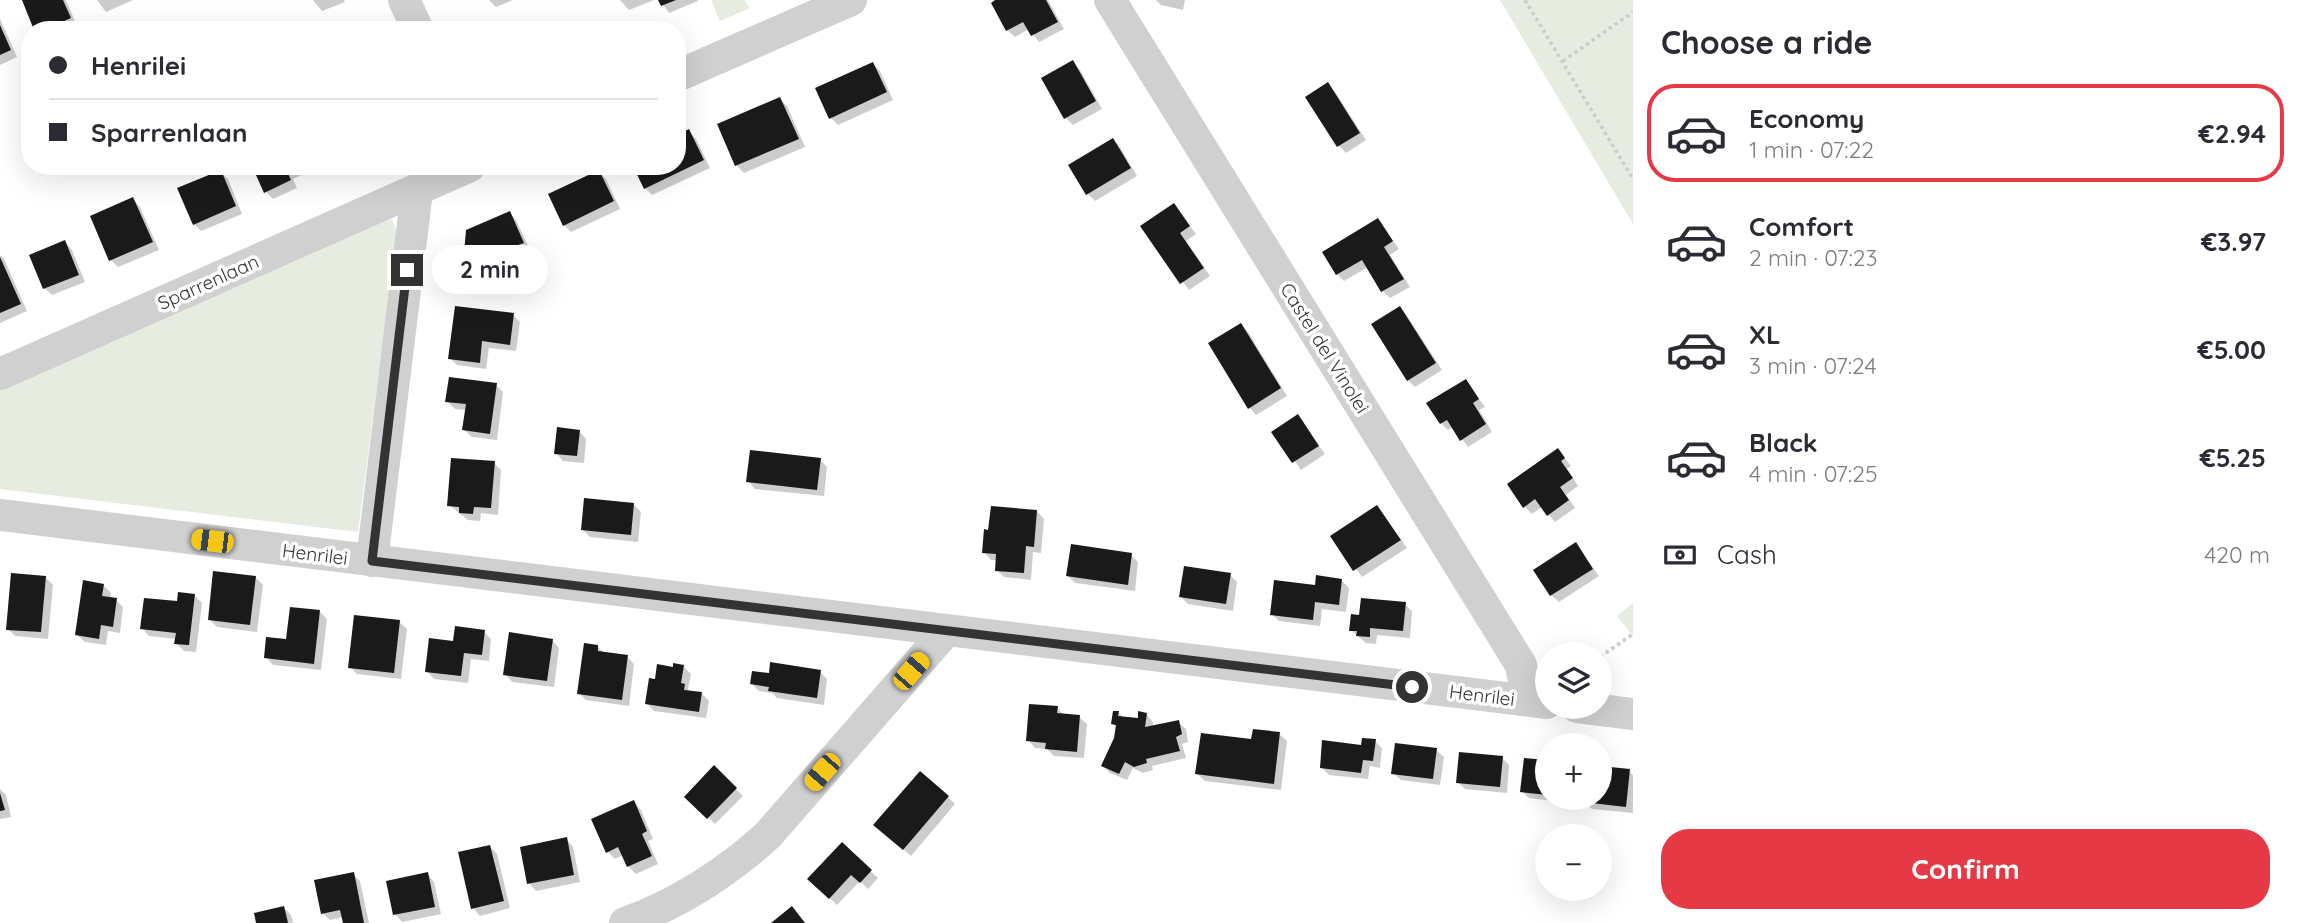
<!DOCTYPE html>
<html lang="en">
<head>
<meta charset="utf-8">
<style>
  :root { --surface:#fff; --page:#f2f2f3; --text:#2b2b33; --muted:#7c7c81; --line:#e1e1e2; --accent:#e63946 }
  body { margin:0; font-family:Quicksand,sans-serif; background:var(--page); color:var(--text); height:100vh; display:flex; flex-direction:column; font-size:26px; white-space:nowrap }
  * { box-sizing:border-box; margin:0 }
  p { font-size:23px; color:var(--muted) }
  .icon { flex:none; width:38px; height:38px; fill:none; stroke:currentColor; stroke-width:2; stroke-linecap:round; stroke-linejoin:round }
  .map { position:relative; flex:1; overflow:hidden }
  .drawer { display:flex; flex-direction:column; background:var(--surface); width:665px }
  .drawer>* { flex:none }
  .guide { position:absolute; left:21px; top:21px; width:665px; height:154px; border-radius:28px; box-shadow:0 7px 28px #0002; display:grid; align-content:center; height:154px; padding:0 28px; background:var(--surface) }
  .controls { position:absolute; left:1535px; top:642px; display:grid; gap:14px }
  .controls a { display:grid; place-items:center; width:77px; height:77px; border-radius:50%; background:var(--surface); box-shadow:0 7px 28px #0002; font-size:35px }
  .end { position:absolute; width:32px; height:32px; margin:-16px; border:9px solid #333; background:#fff; box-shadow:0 0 0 4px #fff }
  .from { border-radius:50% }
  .bubble { position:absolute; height:49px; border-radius:24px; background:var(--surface); box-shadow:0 7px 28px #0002; font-size:23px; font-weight:700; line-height:49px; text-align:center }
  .car { position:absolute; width:21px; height:42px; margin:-21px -10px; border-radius:9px; box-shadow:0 0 5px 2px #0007; background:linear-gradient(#f5c518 24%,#345 0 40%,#f5c518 0 76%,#345 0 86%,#f5c518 0) }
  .guide b { display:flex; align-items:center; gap:24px; height:66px; font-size:26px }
  .guide b+b { border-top:2px solid var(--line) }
  .guide i { width:18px; height:18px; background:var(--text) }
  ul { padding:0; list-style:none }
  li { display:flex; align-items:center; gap:21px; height:98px; margin:0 14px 10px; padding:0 14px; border:4px solid transparent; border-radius:28px }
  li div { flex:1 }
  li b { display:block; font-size:26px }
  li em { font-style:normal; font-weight:700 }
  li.active { border-color:var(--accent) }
  li>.icon { width:63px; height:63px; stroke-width:1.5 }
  h2 { padding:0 28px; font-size:32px; line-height:84px }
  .pay { display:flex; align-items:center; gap:18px; height:77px; padding:0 28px; font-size:26px }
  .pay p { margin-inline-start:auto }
  .button { display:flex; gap:14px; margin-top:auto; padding:14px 28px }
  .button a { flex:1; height:80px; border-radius:28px; background:var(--accent); color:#fff; font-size:28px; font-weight:700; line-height:80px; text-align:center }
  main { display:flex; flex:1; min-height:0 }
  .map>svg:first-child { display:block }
  .green { fill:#e6ecdf }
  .shadow { fill:#0003 }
  .building { fill:#1a1a1a }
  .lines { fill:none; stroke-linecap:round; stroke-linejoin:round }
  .path { stroke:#cdcdcd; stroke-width:3.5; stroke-dasharray:3.5 3.5; stroke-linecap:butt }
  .minor { stroke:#d0d0d0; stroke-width:32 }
  .route { stroke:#333; stroke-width:9 }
  .labels { text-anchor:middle; stroke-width:7; stroke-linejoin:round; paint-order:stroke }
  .street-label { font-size:19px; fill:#333; stroke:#fff }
</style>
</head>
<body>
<main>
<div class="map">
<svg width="1633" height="923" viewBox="0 0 1633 923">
  <rect width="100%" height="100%" fill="#fff"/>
  <g class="green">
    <path d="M 711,0 L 744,0 L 750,8 L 720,21 Z"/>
    <path d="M 1500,0 L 1633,0 L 1633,224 Z"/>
    <path d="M 392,219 L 397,233 L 358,532 L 0,489 L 0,388 L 378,221 Z"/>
    <path d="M 1633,603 L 1633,636 L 1617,616 Z"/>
  </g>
  <g class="shadow">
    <path d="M 24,0 L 66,0 L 77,26 L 67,30 L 36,30 Z"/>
    <path d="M 97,0 L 133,0 L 106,12 Z"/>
    <path d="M 313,0 L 344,0 L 345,2 L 322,11 Z"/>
    <path d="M 489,0 L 513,0 L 496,7 Z"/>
    <path d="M 620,0 L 654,0 L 629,10 Z"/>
    <path d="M 660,0 L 698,0 L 698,1 L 669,13 Z"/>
    <path d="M 999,0 L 1048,0 L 1064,29 L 1039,42 L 1029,29 L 1015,37 L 1007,30 Z"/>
    <path d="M 1156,0 L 1185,0 L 1183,10 L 1161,5 Z"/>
    <path d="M 0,19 L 17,57 L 0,65 Z"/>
    <path d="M 1073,62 L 1080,70 L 1102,109 L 1073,125 L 1066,118 L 1044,79 Z"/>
    <path d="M 873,64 L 880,71 L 893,100 L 838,125 L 831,118 Z"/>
    <path d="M 1328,85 L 1335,92 L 1366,140 L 1346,153 L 1339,146 L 1307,98 Z"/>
    <path d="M 780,99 L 787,106 L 805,147 L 744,173 L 737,166 L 719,125 Z"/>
    <path d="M 689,132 L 696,139 L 710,168 L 652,195 L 645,188 L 677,166 Z"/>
    <path d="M 1113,140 L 1120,147 L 1137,176 L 1095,201 L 1088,194 Z"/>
    <path d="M 254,166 L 300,166 L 304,174 L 293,179 L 297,188 L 273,199 L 266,192 Z"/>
    <path d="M 220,172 L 228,179 L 242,214 L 201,231 L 194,224 Z"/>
    <path d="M 599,172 L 606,179 L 620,209 L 571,232 L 564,225 Z"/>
    <path d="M 133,199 L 140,207 L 159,250 L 118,267 L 111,260 Z"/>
    <path d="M 1174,205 L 1196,234 L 1186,241 L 1210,276 L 1189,290 L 1143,227 Z"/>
    <path d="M 509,213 L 516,220 L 530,250 L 504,259 L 500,288 L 471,284 L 464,277 Z"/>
    <path d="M 1378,220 L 1399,249 L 1390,255 L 1410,287 L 1390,298 L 1383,291 L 1368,267 L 1344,281 L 1337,274 Z"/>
    <path d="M 65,242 L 72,250 L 85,282 L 52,295 L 44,288 Z"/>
    <path d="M 0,255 L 4,259 L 27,311 L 0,323 Z"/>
    <path d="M 1400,308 L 1407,316 L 1442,370 L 1415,387 L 1408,380 Z"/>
    <path d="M 513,315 L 520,322 L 516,351 L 489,348 L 486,369 L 457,365 L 450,358 Z"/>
    <path d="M 1241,325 L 1248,332 L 1287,396 L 1256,415 L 1249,407 Z"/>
    <path d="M 1466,381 L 1485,407 L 1479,410 L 1492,432 L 1468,447 L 1453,427 L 1448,430 L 1441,423 Z"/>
    <path d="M 496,385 L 503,392 L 497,440 L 472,437 L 464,430 L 467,410 L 455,409 L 447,401 Z"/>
    <path d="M 1298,417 L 1325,454 L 1301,470 L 1274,432 Z"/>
    <path d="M 579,431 L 586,439 L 584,463 L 563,461 L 556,453 Z"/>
    <path d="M 1558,450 L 1571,466 L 1567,469 L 1578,486 L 1566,495 L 1575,508 L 1555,522 L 1542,507 L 1532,514 L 1525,507 Z"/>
    <path d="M 820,460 L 827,467 L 824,496 L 755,489 L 748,481 Z"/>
    <path d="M 494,463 L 501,470 L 498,515 L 481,513 L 480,521 L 468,520 L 449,505 Z"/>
    <path d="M 634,505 L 641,512 L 638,542 L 590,537 L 583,530 Z"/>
    <path d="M 1377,507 L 1407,548 L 1362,577 L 1333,536 Z"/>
    <path d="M 1037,511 L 1044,519 L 1041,553 L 1033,552 L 1031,580 L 1004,577 L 997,570 L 997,560 L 991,560 L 984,552 Z"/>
    <path d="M 1576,544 L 1599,576 L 1559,602 L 1551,595 Z"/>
    <path d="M 1131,555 L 1138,562 L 1135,591 L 1075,583 L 1068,576 Z"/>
    <path d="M 1230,575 L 1237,582 L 1233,611 L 1188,604 L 1181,597 Z"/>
    <path d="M 45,577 L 53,585 L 48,639 L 15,636 L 8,629 Z"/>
    <path d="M 255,577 L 263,585 L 257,632 L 217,627 L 210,620 Z"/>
    <path d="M 1341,580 L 1349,588 L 1346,612 L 1322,609 L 1320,626 L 1279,621 L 1272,614 L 1316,587 Z"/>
    <path d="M 103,585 L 111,593 L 110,599 L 116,600 L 123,607 L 120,633 L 108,631 L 106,645 L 85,642 L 77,635 Z"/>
    <path d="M 194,595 L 202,603 L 196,652 L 184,651 L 176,643 L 177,639 L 149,636 L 142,628 Z"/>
    <path d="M 1405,604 L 1412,611 L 1410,638 L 1377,635 L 1376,644 L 1366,643 L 1351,630 L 1361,617 Z"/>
    <path d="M 320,612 L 327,619 L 321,670 L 273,665 L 266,657 L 288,641 Z"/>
    <path d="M 399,622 L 407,629 L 401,679 L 357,674 L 350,667 Z"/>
    <path d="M 484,632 L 491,639 L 489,661 L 471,659 L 468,683 L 434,679 L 427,671 L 455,643 Z"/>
    <path d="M 552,640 L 559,648 L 554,687 L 512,682 L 505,674 Z"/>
    <path d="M 598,647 L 605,654 L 627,657 L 634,664 L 629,706 L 586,700 L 579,693 Z"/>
    <path d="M 683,666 L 691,674 L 688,689 L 692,693 L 702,694 L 709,701 L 706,718 L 654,711 L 647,704 L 656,681 L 674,669 Z"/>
    <path d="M 820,672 L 827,679 L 824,705 L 777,698 L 772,693 L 759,691 L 752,684 Z"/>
    <path d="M 1057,708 L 1064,715 L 1079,717 L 1087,724 L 1084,758 L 1054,756 L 1047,749 L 1035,748 L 1028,740 Z"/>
    <path d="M 1115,712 L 1119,713 L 1124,718 L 1139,720 L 1146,714 L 1153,722 L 1153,727 L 1178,722 L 1186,729 L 1188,742 L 1182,744 L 1186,758 L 1152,766 L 1153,770 L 1143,773 L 1133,768 L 1127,780 L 1110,773 L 1103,765 L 1116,739 L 1118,728 L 1113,724 Z"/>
    <path d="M 1279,734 L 1287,741 L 1281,790 L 1205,781 L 1197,774 L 1253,741 Z"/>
    <path d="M 1375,741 L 1382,748 L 1380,768 L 1370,766 L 1368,779 L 1329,775 L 1321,767 Z"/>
    <path d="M 1436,750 L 1444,757 L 1440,785 L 1401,780 L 1393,773 Z"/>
    <path d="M 1502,758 L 1509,765 L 1507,793 L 1465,789 L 1458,782 Z"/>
    <path d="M 1547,762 L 1547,798 L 1571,798 L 1571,803 L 1529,798 L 1522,791 Z"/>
    <path d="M 714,768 L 743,796 L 715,824 L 687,797 Z"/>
    <path d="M 1600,768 L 1629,771 L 1633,775 L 1633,813 L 1592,809 L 1585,802 L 1585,798 L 1600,798 Z"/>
    <path d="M 0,789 L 6,795 L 11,817 L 0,819 Z"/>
    <path d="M 948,797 L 955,804 L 911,856 L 883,832 Z"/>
    <path d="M 634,802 L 641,810 L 653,839 L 648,841 L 658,864 L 636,874 L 628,866 L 624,855 L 615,859 L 608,852 Z"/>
    <path d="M 566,839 L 573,847 L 580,882 L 536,891 L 529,883 Z"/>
    <path d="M 842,845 L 878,878 L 868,889 L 860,881 L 837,905 L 810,879 Z"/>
    <path d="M 490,847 L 497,854 L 510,908 L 480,916 L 473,908 Z"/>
    <path d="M 353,874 L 360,881 L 369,923 L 345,923 L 344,917 L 330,920 L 322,913 Z"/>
    <path d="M 427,874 L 434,882 L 441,914 L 402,922 L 395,914 Z"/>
    <path d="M 284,908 L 291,915 L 293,923 L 258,923 Z"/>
  </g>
  <g class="building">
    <path d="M 22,0 L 63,0 L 71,18 L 44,30 L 34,30 Z"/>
    <path d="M 658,0 L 676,0 L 661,6 Z"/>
    <path d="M 995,0 L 1046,0 L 1058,22 L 1031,36 L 1023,22 L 1006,31 L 991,3 Z"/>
    <path d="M 528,22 L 531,30 L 511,30 Z"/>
    <path d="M 328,24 L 330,30 L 314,30 Z"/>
    <path d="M 0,25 L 11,50 L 0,55 Z"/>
    <path d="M 1073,60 L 1096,101 L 1064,119 L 1041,78 Z"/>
    <path d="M 873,62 L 887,92 L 829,119 L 815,88 Z"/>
    <path d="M 1328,82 L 1360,133 L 1337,147 L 1305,97 Z"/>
    <path d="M 780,97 L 799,139 L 735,166 L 717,124 Z"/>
    <path d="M 689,129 L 704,160 L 644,189 L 633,166 L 677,166 L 677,135 Z"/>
    <path d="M 1113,138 L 1131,168 L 1086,195 L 1068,165 Z"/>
    <path d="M 252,166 L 298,166 L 287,171 L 291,180 L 264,193 Z"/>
    <path d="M 221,170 L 236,206 L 193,225 L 177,188 Z"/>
    <path d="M 599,170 L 614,201 L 563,226 L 548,194 Z"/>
    <path d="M 133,197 L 153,242 L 109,261 L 90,216 Z"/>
    <path d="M 1174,203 L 1190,226 L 1180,233 L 1204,268 L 1180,284 L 1140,226 Z"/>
    <path d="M 510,211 L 524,243 L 497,252 L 493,281 L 462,277 L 466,230 Z"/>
    <path d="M 1378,218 L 1393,241 L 1384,247 L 1404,279 L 1381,292 L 1362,260 L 1336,275 L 1322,252 Z"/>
    <path d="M 65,240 L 79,275 L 43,289 L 29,255 Z"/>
    <path d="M 0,257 L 21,304 L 0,313 Z"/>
    <path d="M 455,306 L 514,313 L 510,345 L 482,341 L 480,363 L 448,359 Z"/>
    <path d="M 1400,306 L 1436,363 L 1407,381 L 1371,324 Z"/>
    <path d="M 1241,323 L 1281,388 L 1248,409 L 1208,343 Z"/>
    <path d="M 449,377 L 497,383 L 490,434 L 462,430 L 466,404 L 445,402 Z"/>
    <path d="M 1466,379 L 1479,399 L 1473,403 L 1486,424 L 1460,441 L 1447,420 L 1440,424 L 1426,403 Z"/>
    <path d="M 1298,414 L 1319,446 L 1292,463 L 1271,432 Z"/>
    <path d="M 557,427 L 580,430 L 577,456 L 554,454 Z"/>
    <path d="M 1558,448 L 1565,458 L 1561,461 L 1573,478 L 1560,487 L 1569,500 L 1547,516 L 1535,499 L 1523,508 L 1507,484 Z"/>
    <path d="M 750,450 L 821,458 L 817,490 L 746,482 Z"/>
    <path d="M 451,458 L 495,461 L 491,508 L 474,507 L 473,514 L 459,513 L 459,507 L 447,506 Z"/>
    <path d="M 584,498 L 634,503 L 631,535 L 581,530 Z"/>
    <path d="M 1377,505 L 1401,540 L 1353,571 L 1330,536 Z"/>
    <path d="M 991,506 L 1037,510 L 1034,547 L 1026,546 L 1024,573 L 995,571 L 996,554 L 982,553 L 984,529 L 988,530 Z"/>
    <path d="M 1576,542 L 1593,569 L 1550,596 L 1533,570 Z"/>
    <path d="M 1071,544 L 1132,553 L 1128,585 L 1066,576 Z"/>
    <path d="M 1184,566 L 1231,573 L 1226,604 L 1179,597 Z"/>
    <path d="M 213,571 L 256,576 L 250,625 L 208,620 Z"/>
    <path d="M 11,573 L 46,576 L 41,632 L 6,630 Z"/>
    <path d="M 1316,575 L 1342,579 L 1339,605 L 1315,602 L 1313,620 L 1270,615 L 1274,580 L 1315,585 Z"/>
    <path d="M 83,580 L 104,584 L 102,596 L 117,598 L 113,627 L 101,625 L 99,639 L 75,635 Z"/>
    <path d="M 178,592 L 195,594 L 189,645 L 174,644 L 176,633 L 140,629 L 144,598 L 177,601 Z"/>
    <path d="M 1361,598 L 1406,602 L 1403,631 L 1370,628 L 1370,637 L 1356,636 L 1357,631 L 1349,631 L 1351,614 L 1359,615 Z"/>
    <path d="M 290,607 L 320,610 L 314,664 L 264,658 L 266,637 L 286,639 Z"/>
    <path d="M 354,615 L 400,620 L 394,673 L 348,668 Z"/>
    <path d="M 455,626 L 485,630 L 482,655 L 464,653 L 461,676 L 425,672 L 429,638 L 453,641 Z"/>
    <path d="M 509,632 L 553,639 L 547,681 L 503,675 Z"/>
    <path d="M 584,643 L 598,645 L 598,651 L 628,655 L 622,700 L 577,694 Z"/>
    <path d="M 770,662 L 821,670 L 817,698 L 768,691 L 769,687 L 750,684 L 752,671 L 769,673 Z"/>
    <path d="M 673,663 L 684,665 L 681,683 L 685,684 L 684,690 L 702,692 L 699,712 L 645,704 L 649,678 L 655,679 L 657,664 L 673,667 Z"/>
    <path d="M 1029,704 L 1058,706 L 1057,713 L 1080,715 L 1077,752 L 1045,749 L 1046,743 L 1026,741 Z"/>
    <path d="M 1113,711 L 1119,711 L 1118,716 L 1138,718 L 1138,711 L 1147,713 L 1145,727 L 1179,720 L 1182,734 L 1176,737 L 1180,751 L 1146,759 L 1147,763 L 1134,767 L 1125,762 L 1119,774 L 1101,766 L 1114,738 L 1116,725 L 1111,724 Z"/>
    <path d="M 1253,729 L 1280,732 L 1274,784 L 1195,774 L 1201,733 L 1251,739 Z"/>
    <path d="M 1362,738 L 1376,739 L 1373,761 L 1363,760 L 1361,773 L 1320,768 L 1322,740 L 1361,745 Z"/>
    <path d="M 1395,743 L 1437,748 L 1433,779 L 1391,774 Z"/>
    <path d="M 1459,752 L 1503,756 L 1500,787 L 1456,783 Z"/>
    <path d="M 1524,758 L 1547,760 L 1547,795 L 1520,792 Z"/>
    <path d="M 714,765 L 737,788 L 707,819 L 684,797 Z"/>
    <path d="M 1600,766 L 1630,769 L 1626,807 L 1583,802 L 1583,798 L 1600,798 Z"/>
    <path d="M 920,771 L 949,796 L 903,850 L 873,825 Z"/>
    <path d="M 0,793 L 5,810 L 0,811 Z"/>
    <path d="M 634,800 L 647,831 L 642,834 L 652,856 L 627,867 L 618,847 L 606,853 L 591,819 Z"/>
    <path d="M 567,837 L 574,875 L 527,884 L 520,847 Z"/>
    <path d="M 842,842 L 872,870 L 860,883 L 851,875 L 829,899 L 807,879 Z"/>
    <path d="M 490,845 L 504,901 L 471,909 L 458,852 Z"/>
    <path d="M 354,872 L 364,923 L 343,923 L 340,910 L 321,914 L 314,880 Z"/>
    <path d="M 428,872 L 435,907 L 393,915 L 386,881 Z"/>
    <path d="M 284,906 L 288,923 L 256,923 L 254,913 Z"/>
    <path d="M 792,906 L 805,923 L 771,923 Z"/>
  </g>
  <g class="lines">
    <g class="path">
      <path d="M 1525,0 L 1633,179"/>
      <path d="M 1563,61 L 1633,12"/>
      <path d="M 1600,657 L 1633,634"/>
    </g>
    <g class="minor">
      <path d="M 404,0 L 418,30"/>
      <path d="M 1110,0 L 1521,665 L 1524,682 L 1522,700"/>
      <path d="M 677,76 L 851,0"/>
      <path d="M 0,374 L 470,166"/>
      <path d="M 0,515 L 1547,703"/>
      <path d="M 372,561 L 417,191"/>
      <path d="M 1577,707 L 1633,714"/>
      <path d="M 625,923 C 680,903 725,874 768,835 L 946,631"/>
    </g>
  </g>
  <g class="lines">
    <path class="route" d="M 407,270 L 372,561 L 1412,687"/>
  </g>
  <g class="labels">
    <g class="street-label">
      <text transform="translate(208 282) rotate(-24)" y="7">Sparrenlaan</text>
      <text transform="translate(1325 348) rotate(58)" y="7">Castel del Vinolei</text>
      <text transform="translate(315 554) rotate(7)" y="7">Henrilei</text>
      <text transform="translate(1482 695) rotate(7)" y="7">Henrilei</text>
    </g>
  </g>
</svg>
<div class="controls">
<a><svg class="icon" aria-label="layers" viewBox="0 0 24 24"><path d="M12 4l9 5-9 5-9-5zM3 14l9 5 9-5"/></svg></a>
<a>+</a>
<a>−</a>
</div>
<i class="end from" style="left:1412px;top:687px"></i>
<i class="end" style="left:407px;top:270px"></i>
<div class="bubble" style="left:432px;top:245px;width:116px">2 min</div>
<i class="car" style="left:212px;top:541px;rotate:277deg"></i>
<i class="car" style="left:911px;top:671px;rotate:41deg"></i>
<i class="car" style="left:822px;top:772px;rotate:221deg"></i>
<div class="guide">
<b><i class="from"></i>Henrilei</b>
<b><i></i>Sparrenlaan</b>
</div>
</div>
<section class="drawer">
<h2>Choose a ride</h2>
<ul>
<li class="active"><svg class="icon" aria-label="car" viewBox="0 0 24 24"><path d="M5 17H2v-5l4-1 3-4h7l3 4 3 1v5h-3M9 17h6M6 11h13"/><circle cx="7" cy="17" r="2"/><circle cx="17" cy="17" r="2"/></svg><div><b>Economy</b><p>1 min · 07:22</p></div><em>€2.94</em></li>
<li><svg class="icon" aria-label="car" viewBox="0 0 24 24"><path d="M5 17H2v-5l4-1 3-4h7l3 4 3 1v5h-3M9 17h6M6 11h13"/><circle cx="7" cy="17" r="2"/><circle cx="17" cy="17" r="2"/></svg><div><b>Comfort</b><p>2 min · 07:23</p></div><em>€3.97</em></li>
<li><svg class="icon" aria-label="car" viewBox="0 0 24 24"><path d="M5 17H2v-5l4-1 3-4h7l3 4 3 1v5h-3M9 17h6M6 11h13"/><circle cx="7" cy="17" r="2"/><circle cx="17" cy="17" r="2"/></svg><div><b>XL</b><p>3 min · 07:24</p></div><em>€5.00</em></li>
<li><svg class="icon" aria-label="car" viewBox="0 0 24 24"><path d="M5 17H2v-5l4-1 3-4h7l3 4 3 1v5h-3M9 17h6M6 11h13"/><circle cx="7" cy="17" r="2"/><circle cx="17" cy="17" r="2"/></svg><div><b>Black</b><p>4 min · 07:25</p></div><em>€5.25</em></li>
</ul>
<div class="pay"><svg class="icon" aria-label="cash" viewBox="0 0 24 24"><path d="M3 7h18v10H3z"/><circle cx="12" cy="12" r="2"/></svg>Cash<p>420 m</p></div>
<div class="button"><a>Confirm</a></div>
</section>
</main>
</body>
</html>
